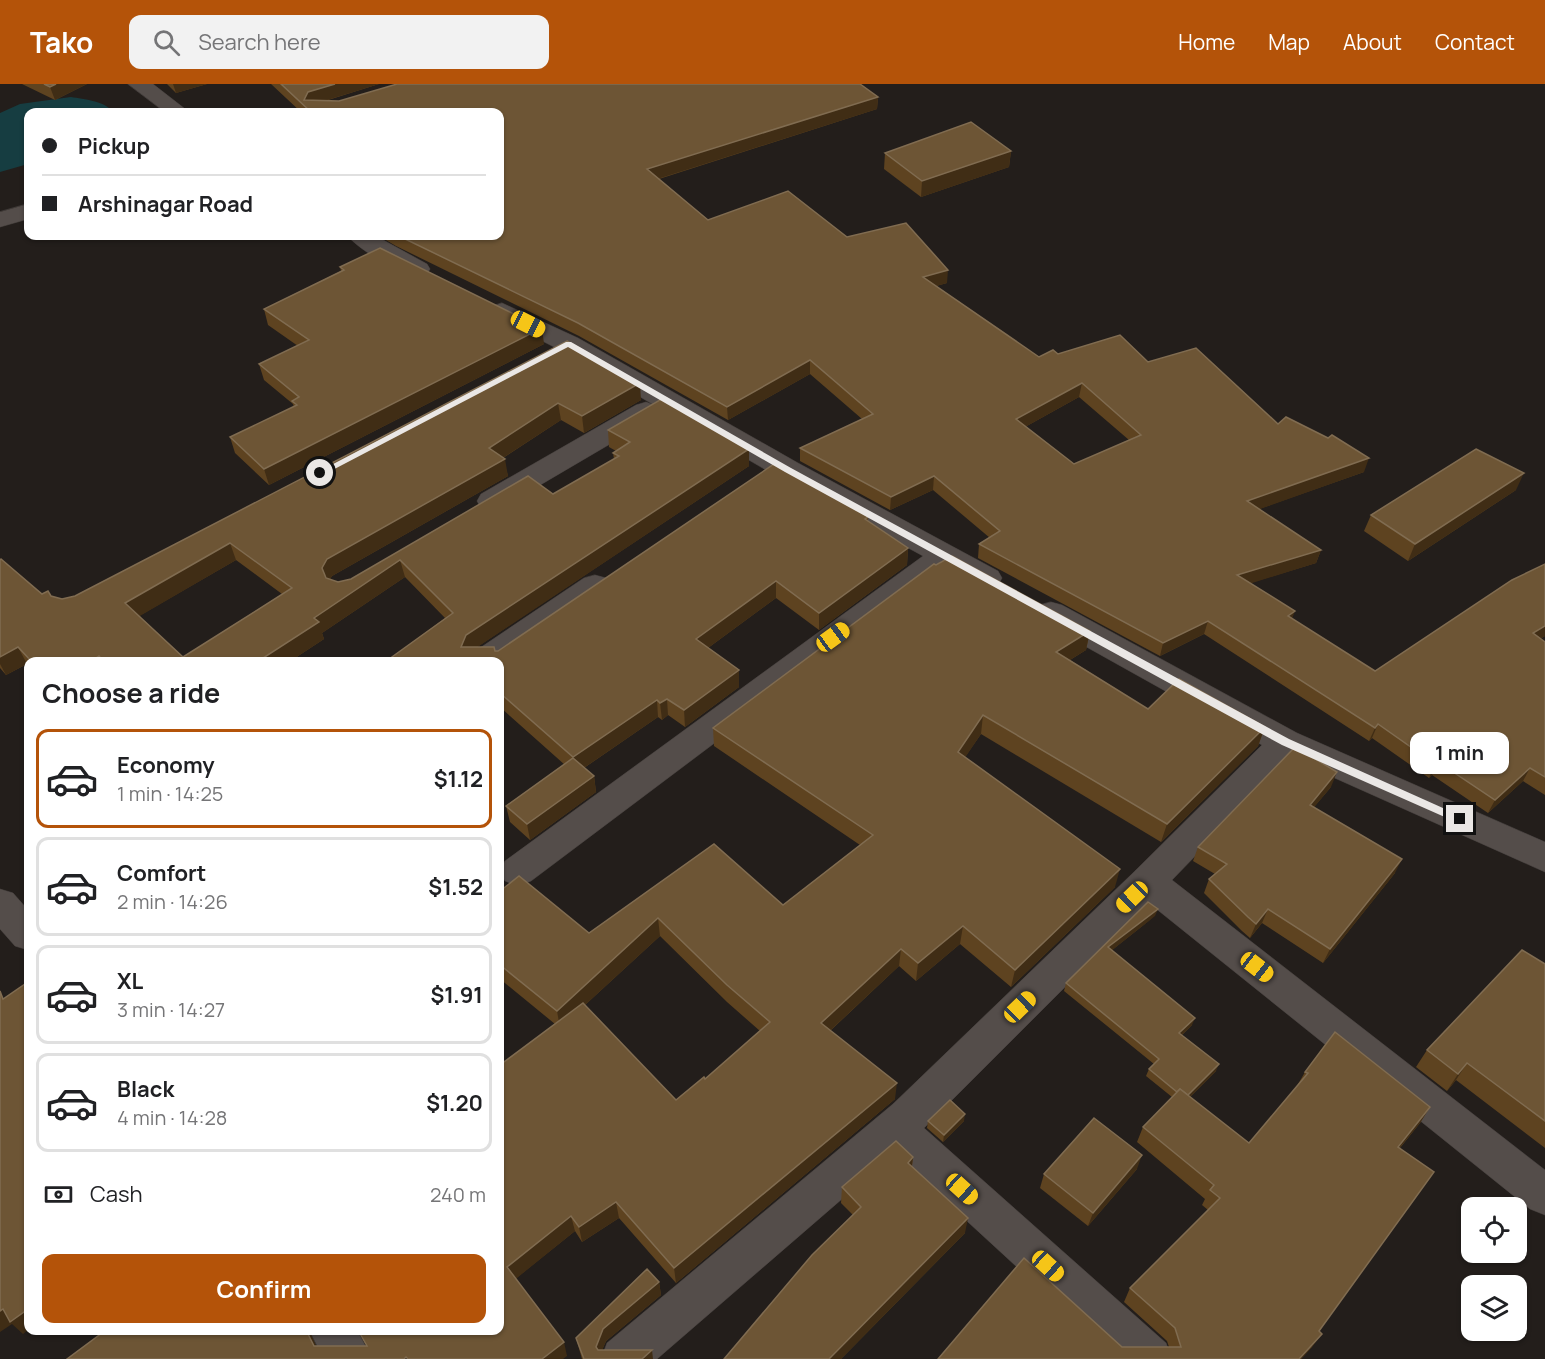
<!DOCTYPE html>
<html lang="en">
<head>
<meta charset="utf-8">
<style>
  :root { --surface:#fff; --page:#f2f2f2; --text:#202124; --muted:#757577; --line:#e0e0e0; --accent:#b45309 }
  body { margin:0; font-family:Manrope,sans-serif; background:var(--page); color:var(--text); height:100vh; display:flex; flex-direction:column; font-size:22px; white-space:nowrap }
  * { box-sizing:border-box; margin:0 }
  p { font-size:20px; color:var(--muted) }
  .icon { flex:none; width:33px; height:33px; fill:none; stroke:currentColor; stroke-width:2; stroke-linecap:round; stroke-linejoin:round }
  .map { position:relative; flex:1; overflow:hidden }
  .sheet { position:absolute; left:24px; top:573px; width:480px; height:678px; display:flex; flex-direction:column; background:var(--surface); border-radius:12px; box-shadow:0 2px 4px #0004 }
  .sheet>* { flex:none }
  .hud { position:absolute; left:24px; top:24px; width:480px; height:132px; border-radius:12px; box-shadow:0 2px 4px #0004; display:grid; align-content:center; height:132px; padding:0 18px; background:var(--surface) }
  .buttons { position:absolute; left:1461px; top:1113px; display:grid; gap:12px }
  .buttons a { display:grid; place-items:center; width:66px; height:66px; border-radius:12px; background:var(--surface); box-shadow:0 2px 4px #0004; font-size:30px }
  .end { position:absolute; width:27px; height:27px; margin:-14px; border:8px solid #eae7e5; background:#111; box-shadow:0 0 0 3px #111 }
  .from { border-radius:50% }
  .bubble { position:absolute; height:42px; border-radius:12px; background:var(--surface); box-shadow:0 2px 4px #0004; font-size:20px; font-weight:700; line-height:42px; text-align:center }
  .car { position:absolute; width:18px; height:36px; margin:-18px -9px; border-radius:8px; box-shadow:0 0 4px 2px #0007; background:linear-gradient(#f5c518 24%,#345 0 40%,#f5c518 0 76%,#345 0 86%,#f5c518 0) }
  .hud b { display:flex; align-items:center; gap:21px; height:57px; font-size:22px }
  .hud b+b { border-top:2px solid var(--line) }
  .hud i { width:15px; height:15px; background:var(--text) }
  ul { padding:0; list-style:none }
  li { display:flex; align-items:center; gap:18px; height:99px; margin:0 12px 9px; padding:0 6px; border:3px solid var(--line); border-radius:12px }
  li div { flex:1 }
  li b { display:block; font-size:22px }
  li em { font-style:normal; font-weight:700 }
  li.current { border-color:var(--accent) }
  li>.icon { width:54px; height:54px; stroke-width:1.5 }
  h2 { padding:0 18px; font-size:27px; line-height:72px }
  .pay { display:flex; align-items:center; gap:15px; height:66px; padding:0 18px; font-size:22px }
  .pay p { margin-inline-start:auto }
  .action { display:flex; gap:12px; margin-top:auto; padding:12px 18px }
  .action a { flex:1; height:69px; border-radius:12px; background:var(--accent); color:#fff; font-size:24px; font-weight:700; line-height:69px; text-align:center }
  header { display:flex; align-items:center; gap:36px; box-sizing:border-box; height:84px; padding:0 30px; background:var(--accent); color:#fff }
  header strong { font-size:28px }
  nav { display:flex; gap:33px; margin-inline-start:auto; font-size:21px }
  .search { width:420px; height:54px; background:var(--page); display:flex; align-items:center; gap:15px; box-sizing:border-box; padding:0 21px; border-radius:12px; color:var(--muted); font-size:22px }
  .map>svg:first-child { display:block }
  .water { fill:#163d41 }
  .lines { fill:none; stroke-linecap:round; stroke-linejoin:round }
  .minor-casing { stroke:#3e3937; stroke-width:1 }
  .minor { fill:#544d4a; fill-rule:evenodd }
  .wall { fill:#5e4320; fill-rule:evenodd }
  .shaded-wall { fill:#402d15 }
  .building { fill:#6d5535; stroke:#806c51; stroke-width:1.5; fill-rule:evenodd }
  .route { fill:#eae7e5 }
</style>
</head>
<body>
<header>
<strong>Tako</strong>
<div class="search"><svg class="icon" aria-label="search" viewBox="0 0 24 24"><circle cx="10" cy="10" r="6"/><path d="M15 15l6 6"/></svg>Search here</div>
<nav><a>Home</a><a>Map</a><a>About</a><a>Contact</a></nav>
</header>
<div class="map">
<svg width="1545" height="1275" viewBox="0 0 1545 1275">
  <rect width="100%" height="100%" fill="#231e1b"/>
  <path class="water" d="M 71,13 C 84,15 105,17 113,28 L 28,28 L 28,80 L 0,88 L 0,29 L 20,20 Z"/>
  <g class="lines">
    <g class="minor-casing">
      <g id="minor">
        <path d="M 128,0 L 153,0 L 189,28 L 165,28 Z"/>
        <path d="M 28,120 L 28,135 L 0,143 L 0,128 Z"/>
        <path d="M 348,152 L 376,152 L 427,180 L 430,185 L 427,190 C 425,191 419,192 417,192 C 403,192 356,164 348,152 Z"/>
        <path d="M 502,219 L 578,254 L 798,379 L 998,487 L 1002,494 L 998,501 C 978,507 963,494 946,485 L 531,797 L 518,802 L 505,797 L 500,787 L 505,777 L 923,472 L 778,393 L 656,322 L 660,327 L 656,333 L 501,424 L 491,427 L 481,424 L 477,417 L 481,410 L 636,321 L 646,318 L 654,321 L 560,266 L 493,232 L 489,227 L 493,222 Z"/>
        <path d="M 595,491 L 606,494 L 610,502 L 606,510 L 500,582 L 500,578 L 466,578 L 471,570 L 584,494 Z"/>
        <path d="M 1051,518 L 1062,521 L 1297,649 L 1545,758 L 1545,788 L 1290,674 L 1172,796 L 1545,1086 L 1545,1131 L 1530,1125 L 1149,819 L 924,1044 L 1166,1259 L 1172,1275 L 1117,1275 L 894,1070 L 657,1275 L 601,1275 L 607,1259 L 893,1020 L 1135,787 L 1262,661 L 1040,537 L 1035,529 L 1040,521 Z"/>
        <path d="M 0,805 L 13,809 L 28,826 L 28,866 L 15,862 L 0,845 Z"/>
        <path d="M 309,1246 L 357,1246 L 372,1275 L 324,1275 Z"/>
      </g>
    </g>
    <use href="#minor" class="minor"/>
  </g>
  <g class="wall">
    <path d="M 22,0 L 87,0 L 55,16 Z"/>
    <path d="M 167,0 L 207,0 L 176,9 Z"/>
    <path d="M 271,0 L 379,0 L 325,17 L 339,17 L 878,13 L 877,25 L 659,95 L 708,136 L 847,153 L 947,199 L 936,202 L 1039,273 L 1058,270 L 1148,278 L 1278,340 L 1364,388 L 1259,425 L 1321,466 L 1316,479 L 1250,499 L 1292,535 L 1375,587 L 1545,480 L 1545,552 L 1540,555 L 1545,558 L 1545,711 L 1523,697 L 1488,729 L 1432,691 L 1429,694 L 1372,654 L 1369,657 L 1204,550 L 1160,572 L 978,474 L 979,460 L 990,454 L 933,406 L 890,426 L 800,377 L 800,364 L 862,335 L 810,290 L 728,336 L 579,252 L 396,162 L 379,152 L 500,152 L 500,28 L 301,28 ZM 1079,313 L 1129,356 L 1074,380 L 1025,343 Z"/>
    <path d="M 1011,67 L 1009,83 L 921,113 L 884,85 L 885,69 Z"/>
    <path d="M 340,183 L 544,260 L 269,401 L 235,369 L 230,353 L 294,323 L 293,320 L 264,296 L 259,280 L 298,262 L 268,241 L 264,225 L 341,187 Z"/>
    <path d="M 567,257 L 641,316 L 584,349 L 561,336 L 503,374 L 508,392 L 332,492 L 330,495 L 338,498 L 351,495 L 553,410 L 614,375 L 613,369 L 616,367 L 609,363 L 608,346 L 749,365 L 749,382 L 477,563 L 498,567 L 860,427 L 868,433 L 868,437 L 908,464 L 907,481 L 819,546 L 776,514 L 708,564 L 739,586 L 739,603 L 685,643 L 668,631 L 662,636 L 658,633 L 584,684 L 594,692 L 596,708 L 530,756 L 510,738 L 506,722 L 565,681 L 500,623 L 500,578 L 385,578 L 445,534 L 405,493 L 322,549 L 324,555 L 289,578 L 28,578 L 28,582 L 27,580 L 6,591 L 0,584 L 0,476 L 42,510 L 62,515 L 75,512 ZM 236,476 L 282,510 L 183,573 L 139,532 Z"/>
    <path d="M 1516,406 L 1408,477 L 1364,447 L 1371,431 Z"/>
    <path d="M 1090,547 L 1086,566 L 1070,576 L 1148,625 L 1265,643 L 1258,662 L 1161,758 L 981,650 L 965,673 L 1115,803 L 1011,903 L 960,860 L 916,897 L 899,882 L 830,947 L 895,1015 L 676,1199 L 619,1134 L 582,1158 L 575,1147 L 515,1195 L 567,1272 L 67,1275 L 316,1262 L 367,1262 L 555,940 L 500,895 L 500,807 L 589,849 L 714,760 L 783,821 L 860,761 L 714,662 L 713,644 ZM 660,852 L 727,918 L 760,947 L 705,995 L 676,1016 L 585,921 Z"/>
    <path d="M 1331,703 L 1314,723 L 1395,789 L 1323,879 L 1262,839 L 1250,854 L 1242,847 L 1204,809 L 1209,795 L 1215,790 L 1193,777 L 1198,763 Z"/>
    <path d="M 1155,832 L 1112,866 L 1192,941 L 1182,951 L 1216,987 L 1190,1013 L 1249,1059 L 1297,1002 L 1305,988 L 1430,1023 L 1420,1039 L 1400,1064 L 1312,1263 L 1301,1275 L 938,1275 L 1122,1263 L 1169,1263 L 1167,1257 L 1124,1218 L 1130,1204 L 1208,1126 L 1202,1121 L 1205,1115 L 1137,1058 L 1143,1043 L 1172,1013 L 1146,992 L 1149,985 L 1154,980 L 1064,907 L 1066,899 Z"/>
    <path d="M 1545,880 L 1545,1064 L 1456,996 L 1447,1007 L 1416,983 L 1427,966 Z"/>
    <path d="M 928,1037 L 964,1037 L 943,1058 L 927,1044 Z"/>
    <path d="M 913,1073 L 912,1083 L 965,1149 L 841,1275 L 724,1275 L 853,1131 L 841,1119 L 842,1103 Z"/>
    <path d="M 1137,1085 L 1088,1142 L 1040,1104 L 1044,1090 Z"/>
    <path d="M 659,1198 L 661,1211 L 606,1257 L 602,1266 L 653,1275 L 582,1275 L 576,1254 Z"/>
  </g>
  <g class="shaded-wall">
    <path d="M 56,0 L 87,0 L 55,16 L 50,3 Z"/>
    <path d="M 173,0 L 207,0 L 176,9 Z"/>
    <path d="M 335,0 L 379,0 L 311,21 L 304,16 L 308,8 Z"/>
    <path d="M 878,13 L 877,25 L 648,98 L 647,85 Z"/>
    <path d="M 1011,67 L 1009,83 L 921,113 L 922,97 Z"/>
    <path d="M 228,152 L 240,152 L 230,156 Z"/>
    <path d="M 948,186 L 947,199 L 922,206 L 923,193 Z"/>
    <path d="M 542,244 L 544,260 L 269,401 L 264,385 Z"/>
    <path d="M 810,276 L 810,290 L 728,336 L 727,323 Z"/>
    <path d="M 640,299 L 641,316 L 584,349 L 582,332 Z"/>
    <path d="M 1082,299 L 1079,313 L 1014,349 L 1016,335 Z"/>
    <path d="M 558,319 L 561,336 L 492,381 L 489,364 Z"/>
    <path d="M 749,365 L 749,382 L 470,568 L 461,563 L 466,551 Z"/>
    <path d="M 1369,374 L 1364,388 L 1243,431 L 1247,417 Z"/>
    <path d="M 505,375 L 508,392 L 332,492 L 327,501 L 322,484 L 327,475 Z"/>
    <path d="M 1524,389 L 1516,406 L 1408,477 L 1415,460 Z"/>
    <path d="M 934,392 L 933,406 L 890,426 L 891,413 Z"/>
    <path d="M 230,459 L 236,476 L 133,536 L 125,519 Z"/>
    <path d="M 908,464 L 907,481 L 819,546 L 819,529 Z"/>
    <path d="M 1321,466 L 1316,479 L 1233,505 L 1237,491 Z"/>
    <path d="M 400,476 L 405,493 L 322,549 L 324,555 L 289,578 L 257,578 L 314,534 Z"/>
    <path d="M 776,497 L 776,514 L 697,572 L 696,555 Z"/>
    <path d="M 1295,527 L 1290,540 L 1288,532 Z"/>
    <path d="M 1208,537 L 1204,550 L 1160,572 L 1163,559 Z"/>
    <path d="M 1545,542 L 1545,552 L 1526,563 L 1533,549 Z"/>
    <path d="M 1090,547 L 1086,566 L 1052,587 L 1056,568 Z"/>
    <path d="M 18,563 L 27,580 L 6,591 L 0,580 L 0,573 Z"/>
    <path d="M 99,572 L 101,578 L 90,578 Z"/>
    <path d="M 739,586 L 739,603 L 685,643 L 684,626 Z"/>
    <path d="M 667,615 L 668,631 L 662,636 L 660,619 Z"/>
    <path d="M 657,616 L 658,633 L 575,690 L 573,673 Z"/>
    <path d="M 983,631 L 981,650 L 956,687 L 958,668 Z"/>
    <path d="M 1378,640 L 1372,654 L 1369,657 L 1375,644 Z"/>
    <path d="M 1265,643 L 1258,662 L 1161,758 L 1167,740 Z"/>
    <path d="M 1438,678 L 1432,691 L 1429,694 L 1435,680 Z"/>
    <path d="M 1530,684 L 1523,697 L 1488,729 L 1495,716 Z"/>
    <path d="M 1337,688 L 1331,703 L 1304,735 L 1310,721 Z"/>
    <path d="M 594,692 L 596,708 L 530,756 L 527,740 Z"/>
    <path d="M 1402,775 L 1395,789 L 1323,879 L 1330,865 Z"/>
    <path d="M 1120,785 L 1115,803 L 1011,903 L 1015,886 Z"/>
    <path d="M 1158,825 L 1155,832 L 1106,871 L 1108,863 Z"/>
    <path d="M 1268,825 L 1262,839 L 1250,854 L 1256,840 Z"/>
    <path d="M 658,834 L 660,852 L 560,944 L 557,927 Z"/>
    <path d="M 963,842 L 960,860 L 916,897 L 918,879 Z"/>
    <path d="M 901,865 L 899,882 L 820,956 L 821,939 Z"/>
    <path d="M 1195,934 L 1192,941 L 1176,956 L 1179,949 Z"/>
    <path d="M 1467,979 L 1456,996 L 1447,1007 L 1458,990 Z"/>
    <path d="M 1219,980 L 1216,987 L 1182,1021 L 1185,1014 Z"/>
    <path d="M 897,999 L 895,1015 L 676,1199 L 674,1184 Z"/>
    <path d="M 1430,1023 L 1420,1039 L 1388,1078 L 1398,1063 Z"/>
    <path d="M 965,1030 L 964,1037 L 943,1058 L 944,1051 Z"/>
    <path d="M 1142,1071 L 1137,1085 L 1088,1142 L 1093,1129 Z"/>
    <path d="M 913,1073 L 911,1089 L 908,1079 Z"/>
    <path d="M 616,1118 L 619,1134 L 582,1158 L 579,1143 Z"/>
    <path d="M 571,1132 L 575,1147 L 512,1198 L 507,1183 Z"/>
    <path d="M 968,1134 L 965,1149 L 841,1275 L 829,1275 Z"/>
    <path d="M 659,1198 L 661,1211 L 606,1257 L 599,1274 L 596,1263 L 603,1245 Z"/>
    <path d="M 3,1225 L 28,1225 L 28,1246 L 23,1250 L 12,1240 L 0,1248 L 0,1227 Z"/>
    <path d="M 306,1246 L 309,1246 L 322,1275 L 314,1262 Z"/>
    <path d="M 1322,1250 L 1312,1263 L 1301,1275 L 1299,1275 Z"/>
    <path d="M 564,1258 L 567,1272 L 563,1275 L 542,1275 Z"/>
    <path d="M 652,1266 L 653,1275 L 642,1275 Z"/>
  </g>
  <g class="building">
    <path d="M 44,0 L 56,0 L 50,3 Z"/>
    <path d="M 281,0 L 335,0 L 308,8 L 304,16 L 339,17 L 397,0 L 860,0 L 878,13 L 647,85 L 708,136 L 788,107 L 847,153 L 906,139 L 948,186 L 923,193 L 1039,273 L 1053,266 L 1058,270 L 1120,251 L 1148,278 L 1196,264 L 1278,340 L 1286,333 L 1328,354 L 1332,351 L 1369,374 L 1247,417 L 1321,466 L 1237,491 L 1295,527 L 1288,532 L 1375,587 L 1512,496 L 1545,480 L 1545,542 L 1533,549 L 1545,558 L 1545,693 L 1530,684 L 1495,716 L 1438,678 L 1435,680 L 1378,640 L 1375,644 L 1208,537 L 1163,559 L 979,460 L 1000,447 L 934,392 L 891,413 L 800,364 L 873,330 L 810,276 L 727,323 L 578,239 L 399,152 L 500,152 L 500,28 L 311,28 ZM 1082,299 L 1141,351 L 1074,380 L 1016,335 Z"/>
    <path d="M 971,38 L 1011,67 L 922,97 L 885,69 Z"/>
    <path d="M 380,164 L 542,244 L 264,385 L 230,353 L 297,321 L 292,317 L 299,313 L 259,280 L 309,256 L 264,225 L 344,186 L 340,183 Z"/>
    <path d="M 567,257 L 640,299 L 582,332 L 558,319 L 489,364 L 505,375 L 327,475 L 322,484 L 326,494 L 338,498 L 351,495 L 528,392 L 553,410 L 619,372 L 613,369 L 630,358 L 608,346 L 665,313 L 749,365 L 466,551 L 461,563 L 494,563 L 495,567 L 498,567 L 777,378 L 861,424 L 857,425 L 868,433 L 865,435 L 908,464 L 819,529 L 776,497 L 696,555 L 739,586 L 684,626 L 667,615 L 660,619 L 657,616 L 573,673 L 500,609 L 500,578 L 385,578 L 453,529 L 400,476 L 314,534 L 319,538 L 257,578 L 104,578 L 99,572 L 90,578 L 32,578 L 18,563 L 0,573 L 0,476 L 1,475 L 42,510 L 48,507 L 51,512 L 62,515 L 75,512 ZM 230,459 L 292,504 L 183,573 L 125,519 Z"/>
    <path d="M 1476,365 L 1524,389 L 1415,460 L 1371,431 Z"/>
    <path d="M 952,472 L 1090,547 L 1056,568 L 1148,625 L 1179,595 L 1265,643 L 1167,740 L 983,631 L 958,668 L 1120,785 L 1015,886 L 963,842 L 918,879 L 901,865 L 821,939 L 897,999 L 674,1184 L 616,1118 L 579,1143 L 571,1132 L 507,1183 L 564,1258 L 542,1275 L 408,1275 L 406,1273 L 404,1275 L 67,1275 L 106,1246 L 306,1246 L 314,1262 L 367,1262 L 358,1246 L 500,1246 L 500,981 L 583,919 L 676,1016 L 704,993 L 705,995 L 770,938 L 727,901 L 658,834 L 557,927 L 500,881 L 500,807 L 519,792 L 589,849 L 714,760 L 783,821 L 873,751 L 713,644 L 934,480 L 936,481 Z"/>
    <path d="M 1295,663 L 1337,688 L 1310,721 L 1402,775 L 1330,865 L 1268,825 L 1256,840 L 1248,833 L 1209,795 L 1227,780 L 1198,763 Z"/>
    <path d="M 573,674 L 594,692 L 527,740 L 506,722 Z"/>
    <path d="M 1148,818 L 1158,825 L 1108,863 L 1195,934 L 1179,949 L 1219,980 L 1188,1011 L 1180,1005 L 1177,1008 L 1149,985 L 1159,975 L 1066,899 Z"/>
    <path d="M 1522,866 L 1545,880 L 1545,1037 L 1467,979 L 1458,990 L 1427,966 Z"/>
    <path d="M 28,898 L 28,1225 L 10,1238 L 3,1225 L 0,1227 L 0,907 L 3,915 Z"/>
    <path d="M 1335,948 L 1430,1023 L 1398,1063 L 1434,1088 L 1319,1247 L 1322,1250 L 1299,1275 L 938,1275 L 1024,1174 L 1122,1263 L 1181,1263 L 1175,1244 L 1130,1204 L 1220,1114 L 1210,1106 L 1214,1101 L 1143,1043 L 1180,1005 L 1249,1059 L 1308,989 L 1305,988 Z"/>
    <path d="M 950,1016 L 965,1030 L 944,1051 L 928,1037 Z"/>
    <path d="M 1094,1034 L 1142,1071 L 1093,1129 L 1044,1090 Z"/>
    <path d="M 896,1057 L 913,1073 L 908,1079 L 968,1134 L 829,1275 L 724,1275 L 812,1171 L 861,1123 L 842,1103 Z"/>
    <path d="M 647,1185 L 659,1198 L 603,1245 L 596,1263 L 598,1266 L 652,1266 L 642,1275 L 584,1275 L 576,1254 Z"/>
  </g>
  <path class="route" d="M 566,258 L 571,258 L 791,384 L 1289,655 L 1463,733 L 1463,738 L 1456,738 L 1282,661 L 785,388 L 568,263 L 323,391 L 316,389 Z"/>
</svg>
<div class="buttons">
<a><svg class="icon" aria-label="locate" viewBox="0 0 24 24"><circle cx="12" cy="12" r="6"/><path d="M12 2v4M12 18v4M2 12h4M18 12h4"/></svg></a>
<a><svg class="icon" aria-label="layers" viewBox="0 0 24 24"><path d="M12 4l9 5-9 5-9-5zM3 14l9 5 9-5"/></svg></a>
</div>
<i class="end from" style="left:320px;top:389px"></i>
<i class="end" style="left:1460px;top:735px"></i>
<div class="bubble" style="left:1410px;top:648px;width:99px">1 min</div>
<i class="car" style="left:528px;top:240px;rotate:117deg"></i>
<i class="car" style="left:833px;top:553px;rotate:54deg"></i>
<i class="car" style="left:1132px;top:813px;rotate:226deg"></i>
<i class="car" style="left:1257px;top:883px;rotate:128deg"></i>
<i class="car" style="left:1020px;top:923px;rotate:46deg"></i>
<i class="car" style="left:962px;top:1105px;rotate:132deg"></i>
<i class="car" style="left:1048px;top:1182px;rotate:132deg"></i>
<div class="hud">
<b><i class="from"></i>Pickup</b>
<b><i></i>Arshinagar Road</b>
</div>
<section class="sheet">
<h2>Choose a ride</h2>
<ul>
<li class="current"><svg class="icon" aria-label="car" viewBox="0 0 24 24"><path d="M5 17H2v-5l4-1 3-4h7l3 4 3 1v5h-3M9 17h6M6 11h13"/><circle cx="7" cy="17" r="2"/><circle cx="17" cy="17" r="2"/></svg><div><b>Economy</b><p>1 min · 14:25</p></div><em>$1.12</em></li>
<li><svg class="icon" aria-label="car" viewBox="0 0 24 24"><path d="M5 17H2v-5l4-1 3-4h7l3 4 3 1v5h-3M9 17h6M6 11h13"/><circle cx="7" cy="17" r="2"/><circle cx="17" cy="17" r="2"/></svg><div><b>Comfort</b><p>2 min · 14:26</p></div><em>$1.52</em></li>
<li><svg class="icon" aria-label="car" viewBox="0 0 24 24"><path d="M5 17H2v-5l4-1 3-4h7l3 4 3 1v5h-3M9 17h6M6 11h13"/><circle cx="7" cy="17" r="2"/><circle cx="17" cy="17" r="2"/></svg><div><b>XL</b><p>3 min · 14:27</p></div><em>$1.91</em></li>
<li><svg class="icon" aria-label="car" viewBox="0 0 24 24"><path d="M5 17H2v-5l4-1 3-4h7l3 4 3 1v5h-3M9 17h6M6 11h13"/><circle cx="7" cy="17" r="2"/><circle cx="17" cy="17" r="2"/></svg><div><b>Black</b><p>4 min · 14:28</p></div><em>$1.20</em></li>
</ul>
<div class="pay"><svg class="icon" aria-label="cash" viewBox="0 0 24 24"><path d="M3 7h18v10H3z"/><circle cx="12" cy="12" r="2"/></svg>Cash<p>240 m</p></div>
<div class="action"><a>Confirm</a></div>
</section>
</div>
</body>
</html>
